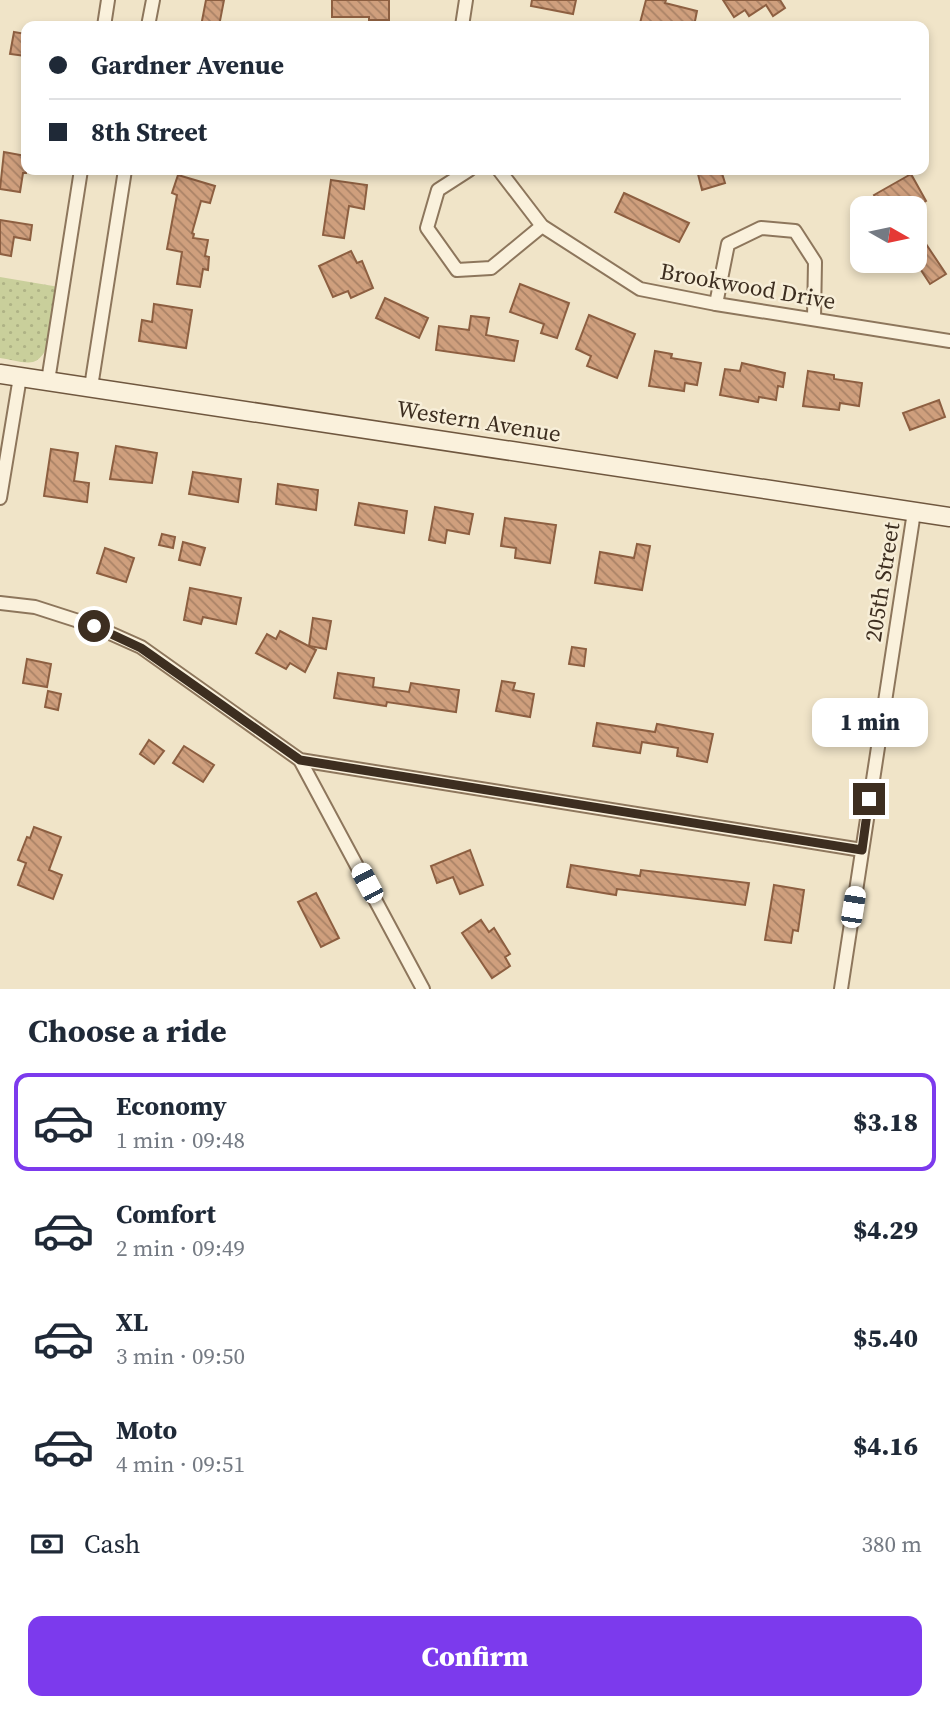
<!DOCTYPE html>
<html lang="en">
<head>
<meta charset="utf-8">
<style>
  :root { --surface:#fff; --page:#f2f2f3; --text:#1f2937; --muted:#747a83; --line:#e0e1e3; --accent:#7c3aed }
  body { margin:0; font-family:"Source Serif 4",serif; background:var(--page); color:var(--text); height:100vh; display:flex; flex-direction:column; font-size:26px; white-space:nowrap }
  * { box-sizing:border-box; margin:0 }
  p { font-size:23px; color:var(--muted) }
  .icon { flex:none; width:38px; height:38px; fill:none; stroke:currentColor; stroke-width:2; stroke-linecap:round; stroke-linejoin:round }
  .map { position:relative; height:989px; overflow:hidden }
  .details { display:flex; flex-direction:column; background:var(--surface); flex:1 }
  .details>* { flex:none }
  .top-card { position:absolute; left:21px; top:21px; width:908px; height:154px; border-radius:14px; box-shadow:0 4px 10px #0003; display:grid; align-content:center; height:154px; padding:0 28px; background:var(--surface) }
  .needle { width:46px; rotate:99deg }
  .buttons { position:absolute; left:850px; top:196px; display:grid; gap:14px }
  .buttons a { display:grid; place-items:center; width:77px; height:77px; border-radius:14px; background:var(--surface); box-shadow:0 4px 10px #0003; font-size:35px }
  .end { position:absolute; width:32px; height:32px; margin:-16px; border:9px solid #3d2e20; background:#fff; box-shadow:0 0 0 4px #fff }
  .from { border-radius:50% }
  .bubble { position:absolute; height:49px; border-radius:14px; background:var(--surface); box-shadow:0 4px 10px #0003; font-size:23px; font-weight:800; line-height:49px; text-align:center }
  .car { position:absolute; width:21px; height:42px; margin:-21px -10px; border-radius:9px; box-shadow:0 0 5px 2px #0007; background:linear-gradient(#fff 24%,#345 0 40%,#fff 0 76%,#345 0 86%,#fff 0) }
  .top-card b { display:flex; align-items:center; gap:24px; height:66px; font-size:26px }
  .top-card b+b { border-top:2px solid var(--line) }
  .top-card i { width:18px; height:18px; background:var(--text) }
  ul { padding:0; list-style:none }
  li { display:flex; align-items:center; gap:21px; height:98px; margin:0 14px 10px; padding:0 14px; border:4px solid transparent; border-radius:14px }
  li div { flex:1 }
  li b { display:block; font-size:26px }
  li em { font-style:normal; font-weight:800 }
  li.active { border-color:var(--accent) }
  li>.icon { width:63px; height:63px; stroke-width:1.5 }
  h2 { padding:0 28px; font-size:32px; line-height:84px }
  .pay { display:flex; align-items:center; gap:18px; height:77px; padding:0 28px; font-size:26px }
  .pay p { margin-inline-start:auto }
  .button { display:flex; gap:14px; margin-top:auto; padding:14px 28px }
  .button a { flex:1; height:80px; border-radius:14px; background:var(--accent); color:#fff; font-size:28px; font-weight:800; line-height:80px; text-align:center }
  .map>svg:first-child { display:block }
  .park { fill:url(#park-dots) }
  .building { fill:url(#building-back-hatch); stroke:#8d5f41; stroke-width:2 }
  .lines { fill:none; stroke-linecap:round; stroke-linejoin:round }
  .minor-casing { stroke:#8d765c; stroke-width:16 }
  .secondary-casing { stroke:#6f573f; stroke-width:21 }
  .minor { stroke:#faf1dc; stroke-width:12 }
  .secondary { stroke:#faf1dc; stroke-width:18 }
  .route { stroke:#3d2e20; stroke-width:9 }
  .labels { text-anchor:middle; stroke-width:5; stroke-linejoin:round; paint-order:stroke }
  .street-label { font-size:23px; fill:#3d2e20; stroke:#f7eed8 }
</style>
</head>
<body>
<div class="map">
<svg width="950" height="989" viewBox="0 0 950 989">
  <defs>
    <pattern id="park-dots" width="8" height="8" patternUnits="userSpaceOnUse" patternTransform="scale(1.75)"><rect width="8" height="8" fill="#c9cf9b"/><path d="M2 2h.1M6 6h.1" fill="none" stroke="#aeb285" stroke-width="1.8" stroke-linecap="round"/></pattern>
    <pattern id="building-back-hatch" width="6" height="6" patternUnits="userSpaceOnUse" patternTransform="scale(1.75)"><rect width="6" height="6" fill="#cf9f7d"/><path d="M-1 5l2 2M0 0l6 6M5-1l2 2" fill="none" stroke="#a98266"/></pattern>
  </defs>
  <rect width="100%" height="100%" fill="#f0e4c8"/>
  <path class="park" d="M 0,277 L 59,287 C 56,306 54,356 33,362 C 24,364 9,359 0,358 Z"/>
  <g class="building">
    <path d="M 206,0 L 224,0 L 219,26 L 201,26 Z"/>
    <path d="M 332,0 L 389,0 L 389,20 L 369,20 L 369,17 L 332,17 Z"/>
    <path d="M 532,0 L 576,0 L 573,14 L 531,6 Z"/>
    <path d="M 646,0 L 666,0 L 665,3 L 697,11 L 694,26 L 652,26 L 640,23 Z"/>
    <path d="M 723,0 L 780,0 L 785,8 L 773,16 L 766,5 L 749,16 L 745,10 L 734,17 Z"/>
    <path d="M 14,32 L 26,34 L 26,56 L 10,54 Z"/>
    <path d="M 4,152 L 26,156 L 26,173 L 23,173 L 20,192 L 0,189 Z"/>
    <path d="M 697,170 L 721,170 L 725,183 L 702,190 Z"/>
    <path d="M 911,174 L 926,201 L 914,208 L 882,208 L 874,195 Z"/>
    <path d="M 178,175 L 215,186 L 210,203 L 201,201 L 192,233 L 194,234 L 193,238 L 208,240 L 205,256 L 209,257 L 208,270 L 203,269 L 200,287 L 177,284 L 182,252 L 167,249 L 177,195 L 172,193 Z"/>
    <path d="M 331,180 L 367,185 L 364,209 L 349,206 L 344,238 L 323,235 Z"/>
    <path d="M 624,193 L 689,223 L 679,242 L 615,212 Z"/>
    <path d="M 0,220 L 32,225 L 30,240 L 14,237 L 11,256 L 0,254 Z"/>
    <path d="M 924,241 L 946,274 L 930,284 L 915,261 L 915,247 Z"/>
    <path d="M 351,251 L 357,263 L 362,261 L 373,288 L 351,298 L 348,291 L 333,297 L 319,266 Z"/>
    <path d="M 520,284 L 569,303 L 557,338 L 541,333 L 544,324 L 510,312 Z"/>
    <path d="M 385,298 L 428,318 L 419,338 L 376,318 Z"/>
    <path d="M 154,304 L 192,310 L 186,348 L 139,341 L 142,320 L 152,322 Z"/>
    <path d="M 589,315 L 635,334 L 617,378 L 587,366 L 591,356 L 576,349 Z"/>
    <path d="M 471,316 L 489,318 L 486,335 L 518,341 L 514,361 L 436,350 L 439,326 L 469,330 Z"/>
    <path d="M 655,351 L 672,354 L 671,358 L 701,363 L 697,385 L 685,383 L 684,391 L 649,386 Z"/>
    <path d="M 742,363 L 785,373 L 783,387 L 778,386 L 776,400 L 759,397 L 758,402 L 720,395 L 725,369 L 740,371 Z"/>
    <path d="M 808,371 L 834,375 L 834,379 L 862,383 L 859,406 L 840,403 L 839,410 L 803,406 Z"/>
    <path d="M 939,400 L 945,417 L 910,430 L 903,413 Z"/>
    <path d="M 116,446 L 157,453 L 152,483 L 110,479 Z"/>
    <path d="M 51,449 L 78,453 L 74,481 L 89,483 L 87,502 L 44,496 Z"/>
    <path d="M 193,472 L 241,479 L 238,502 L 189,494 Z"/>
    <path d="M 278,484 L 318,490 L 316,510 L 276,504 Z"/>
    <path d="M 359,503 L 407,511 L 404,533 L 355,525 Z"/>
    <path d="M 435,507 L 473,514 L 469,534 L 447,530 L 445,543 L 429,540 Z"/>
    <path d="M 505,518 L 556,525 L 550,563 L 515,558 L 516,548 L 501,546 Z"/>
    <path d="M 162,534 L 175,537 L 173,548 L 159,545 Z"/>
    <path d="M 183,542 L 205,548 L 200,565 L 179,560 Z"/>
    <path d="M 637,544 L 650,546 L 642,590 L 595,583 L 600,552 L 634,558 Z"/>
    <path d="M 105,548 L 134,558 L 126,582 L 97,573 Z"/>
    <path d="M 190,588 L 241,598 L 236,624 L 203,617 L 201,624 L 184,620 Z"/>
    <path d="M 313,618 L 331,621 L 326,649 L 309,646 Z"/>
    <path d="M 280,631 L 316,650 L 305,672 L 290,663 L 286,669 L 256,653 L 267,634 L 276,639 Z"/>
    <path d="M 572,647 L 586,649 L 584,666 L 569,664 Z"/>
    <path d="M 27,659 L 51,664 L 47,687 L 23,683 Z"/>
    <path d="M 338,673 L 374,678 L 373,687 L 409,692 L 411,683 L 459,690 L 456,712 L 387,702 L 386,706 L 334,698 Z"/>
    <path d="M 502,681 L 515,683 L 513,690 L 534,694 L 530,717 L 496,711 Z"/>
    <path d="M 48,691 L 61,694 L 58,710 L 45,707 Z"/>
    <path d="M 597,723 L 655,732 L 657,724 L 713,734 L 707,762 L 677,756 L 678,748 L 642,742 L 640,753 L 593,746 Z"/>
    <path d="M 149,740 L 164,751 L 154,764 L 140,754 Z"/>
    <path d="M 184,746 L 214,765 L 203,782 L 173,763 Z"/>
    <path d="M 34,827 L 61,837 L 49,870 L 62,875 L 53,899 L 18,885 L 26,863 L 18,860 L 27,837 L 30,838 Z"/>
    <path d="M 470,850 L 483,885 L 460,894 L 453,877 L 437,883 L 431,866 Z"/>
    <path d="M 571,865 L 640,876 L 641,870 L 749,883 L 745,905 L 617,889 L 616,895 L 567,887 Z"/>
    <path d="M 774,885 L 804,890 L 798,931 L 793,930 L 791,943 L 765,940 Z"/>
    <path d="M 316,893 L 339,938 L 321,947 L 298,902 Z"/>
    <path d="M 481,920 L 489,932 L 494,928 L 510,954 L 505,957 L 510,966 L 492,978 L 462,933 Z"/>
  </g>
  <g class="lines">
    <g class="minor-casing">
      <g id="minor">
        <path d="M 104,26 L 108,0"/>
        <path d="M 148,26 L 153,0"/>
        <path d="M 462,26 L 466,0"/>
        <path d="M 469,170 L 438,190 L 427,228 L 457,270 L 491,268 L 542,226"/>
        <path d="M 499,170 L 542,226 L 640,289 L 716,304 L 950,341"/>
        <path d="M 716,304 L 728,244 L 761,228 L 795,231 L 815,262 L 814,318"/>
        <path d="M 48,381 L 81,170"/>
        <path d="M 91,387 L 125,170"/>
        <path d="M 0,498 L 20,377"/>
        <path d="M 0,603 L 35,607 L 94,626 L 141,647 L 300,760 L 862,850"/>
        <path d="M 300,760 L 423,989"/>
        <path d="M 841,989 L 914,512"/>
      </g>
    </g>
    <g class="secondary-casing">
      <path id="secondary" d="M 0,374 L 950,517"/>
    </g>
    <use href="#minor" class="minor"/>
    <use href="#secondary" class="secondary"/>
  </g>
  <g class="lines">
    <path class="route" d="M 94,626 L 141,648 L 300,760 L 862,850 L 869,799"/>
  </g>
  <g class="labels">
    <g class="street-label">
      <text transform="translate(748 286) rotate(10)" y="8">Brookwood Drive</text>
      <text transform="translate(479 421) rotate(9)" y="8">Western Avenue</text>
      <text transform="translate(882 582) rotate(-81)" y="8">205th Street</text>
    </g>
  </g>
</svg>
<div class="buttons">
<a><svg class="needle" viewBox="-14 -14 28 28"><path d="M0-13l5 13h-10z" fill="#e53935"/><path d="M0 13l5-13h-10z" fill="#747a83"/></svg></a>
</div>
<i class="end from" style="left:94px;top:626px"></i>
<i class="end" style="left:869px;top:799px"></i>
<div class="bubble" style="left:812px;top:698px;width:116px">1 min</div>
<i class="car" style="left:367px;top:883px;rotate:332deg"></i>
<i class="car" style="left:853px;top:907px;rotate:9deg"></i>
<div class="top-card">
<b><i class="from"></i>Gardner Avenue</b>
<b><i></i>8th Street</b>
</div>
</div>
<section class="details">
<h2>Choose a ride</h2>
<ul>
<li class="active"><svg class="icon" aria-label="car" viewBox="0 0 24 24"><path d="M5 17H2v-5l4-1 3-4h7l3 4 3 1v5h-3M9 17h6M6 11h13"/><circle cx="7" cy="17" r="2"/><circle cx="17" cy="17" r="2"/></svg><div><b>Economy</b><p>1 min · 09:48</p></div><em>$3.18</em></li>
<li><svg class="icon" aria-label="car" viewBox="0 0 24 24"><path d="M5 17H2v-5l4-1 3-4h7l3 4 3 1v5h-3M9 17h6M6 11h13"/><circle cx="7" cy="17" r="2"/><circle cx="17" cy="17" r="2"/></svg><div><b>Comfort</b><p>2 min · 09:49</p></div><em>$4.29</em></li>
<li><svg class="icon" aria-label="car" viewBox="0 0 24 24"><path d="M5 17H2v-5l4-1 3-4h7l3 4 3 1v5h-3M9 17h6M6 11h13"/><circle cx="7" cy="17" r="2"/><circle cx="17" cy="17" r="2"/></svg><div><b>XL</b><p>3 min · 09:50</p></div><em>$5.40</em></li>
<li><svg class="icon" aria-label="car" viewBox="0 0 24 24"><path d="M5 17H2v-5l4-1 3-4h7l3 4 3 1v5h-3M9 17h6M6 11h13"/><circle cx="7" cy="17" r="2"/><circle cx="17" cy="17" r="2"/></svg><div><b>Moto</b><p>4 min · 09:51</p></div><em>$4.16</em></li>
</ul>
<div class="pay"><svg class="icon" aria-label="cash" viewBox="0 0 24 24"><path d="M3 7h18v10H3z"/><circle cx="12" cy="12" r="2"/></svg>Cash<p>380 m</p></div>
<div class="button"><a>Confirm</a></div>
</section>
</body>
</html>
